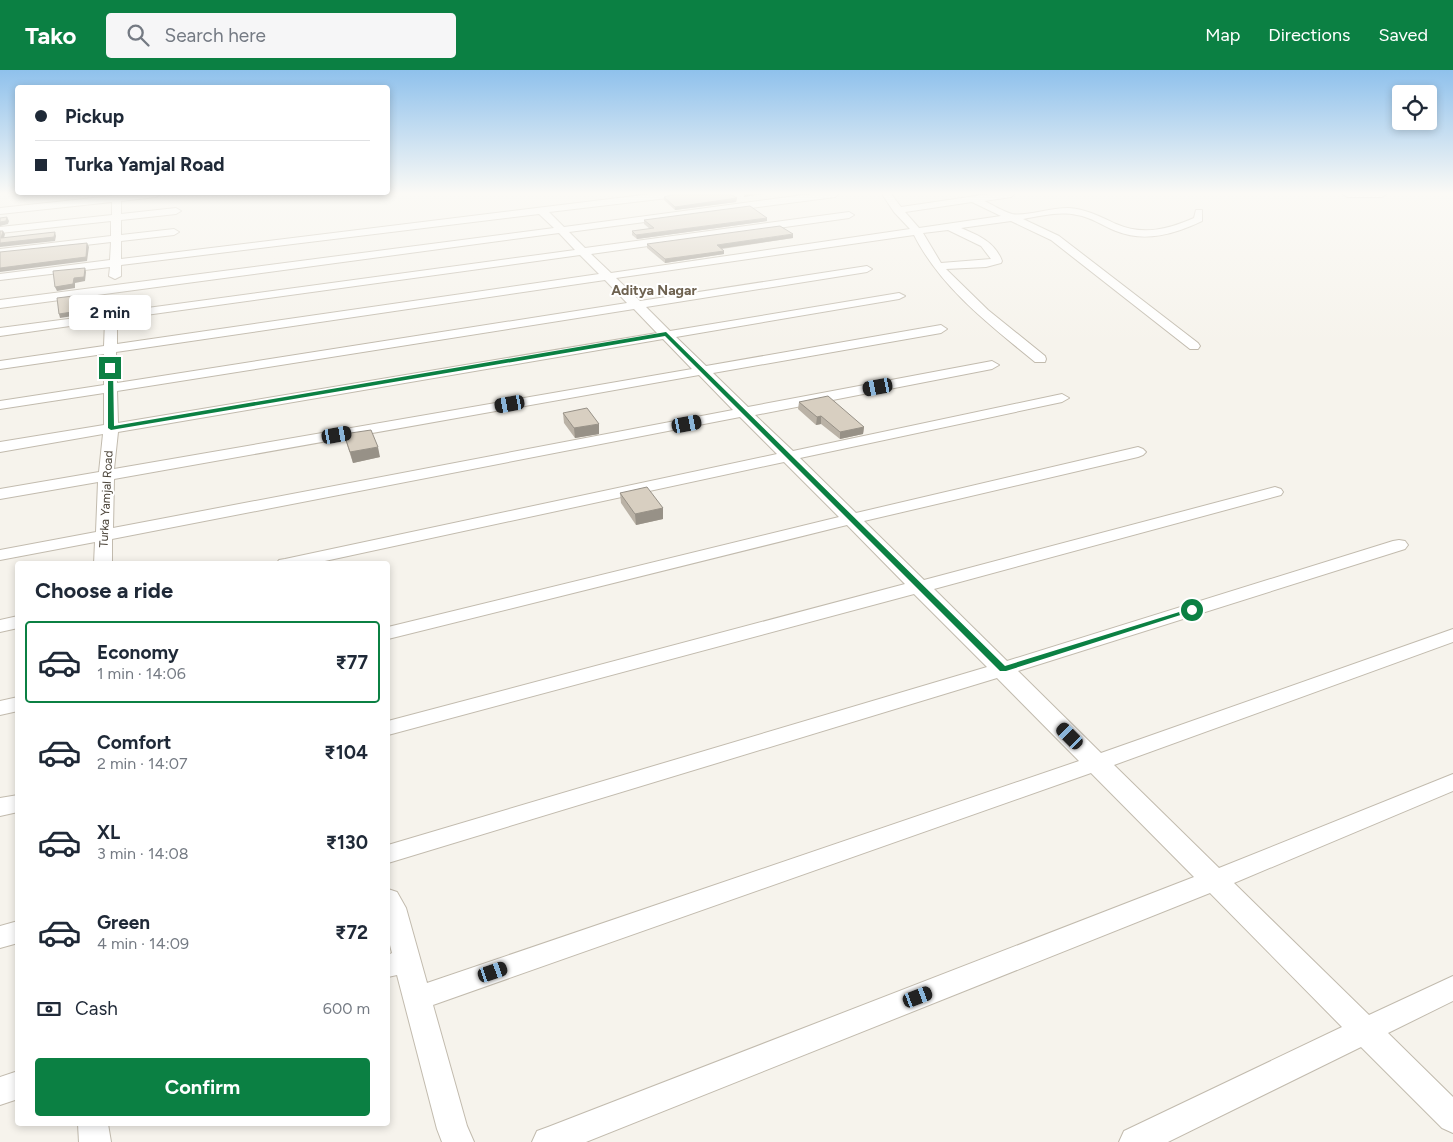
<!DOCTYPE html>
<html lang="en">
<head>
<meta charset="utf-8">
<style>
  :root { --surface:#fff; --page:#f6f6f7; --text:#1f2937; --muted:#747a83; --line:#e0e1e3; --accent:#0b8043 }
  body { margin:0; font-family:Figtree,sans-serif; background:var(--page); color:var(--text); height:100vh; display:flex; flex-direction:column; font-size:19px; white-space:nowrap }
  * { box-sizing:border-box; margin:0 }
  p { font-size:16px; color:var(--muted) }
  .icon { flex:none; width:28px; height:28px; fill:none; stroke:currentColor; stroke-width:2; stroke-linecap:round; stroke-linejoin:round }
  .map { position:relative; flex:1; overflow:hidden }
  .sheet { position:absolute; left:15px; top:491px; width:375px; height:565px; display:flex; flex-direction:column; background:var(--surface); border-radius:5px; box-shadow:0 2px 8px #0003 }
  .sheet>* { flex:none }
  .guide { position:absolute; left:15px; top:15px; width:375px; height:110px; border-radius:5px; box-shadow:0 2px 8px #0003; display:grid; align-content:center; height:110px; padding:0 20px; background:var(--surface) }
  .tools { position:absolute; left:1392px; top:15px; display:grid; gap:10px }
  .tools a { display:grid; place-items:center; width:45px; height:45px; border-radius:5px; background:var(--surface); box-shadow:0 2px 8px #0003; font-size:25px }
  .end { position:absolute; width:22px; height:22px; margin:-11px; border:6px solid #0b8043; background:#fff; box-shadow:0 0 0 2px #fff }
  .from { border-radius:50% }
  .bubble { position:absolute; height:35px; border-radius:5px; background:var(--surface); box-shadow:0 2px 8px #0003; font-size:16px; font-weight:700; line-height:35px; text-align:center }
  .car { position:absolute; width:15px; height:30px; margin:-15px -8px; border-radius:6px; box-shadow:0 0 4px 1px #0007; background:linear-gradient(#222 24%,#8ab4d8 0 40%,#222 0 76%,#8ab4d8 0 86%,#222 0) }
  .guide b { display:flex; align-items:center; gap:18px; height:48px; font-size:19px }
  .guide b+b { border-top:1px solid var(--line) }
  .guide i { width:12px; height:12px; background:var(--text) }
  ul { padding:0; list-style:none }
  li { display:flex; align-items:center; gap:15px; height:82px; margin:0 10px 8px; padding:0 10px; border:2px solid transparent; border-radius:5px }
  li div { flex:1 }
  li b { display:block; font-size:19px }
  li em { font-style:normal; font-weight:700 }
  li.active { border-color:var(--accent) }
  li>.icon { width:45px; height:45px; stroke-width:1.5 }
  h2 { padding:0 20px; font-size:22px; line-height:60px }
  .pay { display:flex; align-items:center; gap:12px; height:55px; padding:0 20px; font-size:19px }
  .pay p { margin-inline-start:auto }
  .cta { display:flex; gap:10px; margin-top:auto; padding:10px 20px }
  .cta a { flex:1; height:58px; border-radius:5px; background:var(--accent); color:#fff; font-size:20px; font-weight:700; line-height:58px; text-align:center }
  header { display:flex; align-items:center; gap:30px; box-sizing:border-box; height:70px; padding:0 25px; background:var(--accent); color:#fff }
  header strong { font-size:24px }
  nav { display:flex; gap:28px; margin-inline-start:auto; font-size:18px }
  .search { width:350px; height:45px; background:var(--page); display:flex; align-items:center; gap:12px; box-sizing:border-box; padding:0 18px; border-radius:5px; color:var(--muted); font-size:19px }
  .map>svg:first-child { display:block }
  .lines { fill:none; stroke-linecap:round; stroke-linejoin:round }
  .street-casing { stroke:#c2bbae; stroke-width:2 }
  .street { fill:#fff; fill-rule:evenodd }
  .wall { fill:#bab2a6 }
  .shaded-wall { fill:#979187 }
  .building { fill:#d8cfc1; stroke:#979187 }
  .route { fill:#0b8043 }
  .labels { text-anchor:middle; stroke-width:4; stroke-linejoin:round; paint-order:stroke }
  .far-street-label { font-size:12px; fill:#4b4439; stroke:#fff }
  .far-neighbourhood-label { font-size:14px; font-weight:bold; fill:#6e6250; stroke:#fff }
</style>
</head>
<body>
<header>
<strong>Tako</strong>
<div class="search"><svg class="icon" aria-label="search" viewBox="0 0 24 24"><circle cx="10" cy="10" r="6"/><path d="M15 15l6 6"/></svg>Search here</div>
<nav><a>Map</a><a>Directions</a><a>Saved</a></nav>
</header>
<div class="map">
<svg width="1453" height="1072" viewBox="0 0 1453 1072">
  <rect width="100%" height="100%" fill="#f6f3ec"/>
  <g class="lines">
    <g class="street-casing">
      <g id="street">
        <path d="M 112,124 L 160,124 L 156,127 L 121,131 L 121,144 L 176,138 L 181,141 L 176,144 L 121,150 L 121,165 L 174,159 L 179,162 L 174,165 L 121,171 L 121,189 L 651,124 L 680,124 L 676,127 L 549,142 L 564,157 L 811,124 L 839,124 L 835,127 L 569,162 L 585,178 L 849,142 L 854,145 L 849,148 L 591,184 L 611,203 L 910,159 L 894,142 L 882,124 L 891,124 L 901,137 L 989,124 L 1015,124 L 1011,127 L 984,131 C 993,135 1002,141 1012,144 C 1024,147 1054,137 1069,138 C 1086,139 1101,147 1116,154 C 1143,166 1169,159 1194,148 L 1196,140 L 1202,140 L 1202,151 C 1175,164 1145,173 1116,161 C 1103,156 1091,147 1077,145 C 1059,141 1040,146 1023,149 L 1059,166 L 1198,273 L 1200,276 L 1198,279 L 1190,279 L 1051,170 L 1011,151 L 961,158 C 978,165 995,172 1002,191 L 1001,193 L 986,197 L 946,199 L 988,240 L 1045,286 L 1046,289 L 1045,292 L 1035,292 C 990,255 941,218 914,165 L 616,208 L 640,231 L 867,196 L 872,199 L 867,202 L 646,237 L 670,261 L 899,223 L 905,226 L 899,229 L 676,267 L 706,296 L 941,255 L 947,259 L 941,263 L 713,303 L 748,337 L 992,291 L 999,295 L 992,299 L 755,345 L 793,381 L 1062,324 L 1069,328 L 1062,332 L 800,388 L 856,443 L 1138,377 L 1143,379 L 1146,382 L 1143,385 L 1138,387 L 864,451 L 924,510 L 1275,417 L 1281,419 L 1283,422 L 1281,425 L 934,519 L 1007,591 L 1393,471 L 1399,470 L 1405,471 L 1408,475 L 1405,479 L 1018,601 L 1101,683 L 1453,559 L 1453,572 L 1114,695 L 1219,798 L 1453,704 L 1453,721 L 1234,813 L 1369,945 L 1453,906 L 1453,931 L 1388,963 L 1453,1027 L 1453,1063 L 1442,1058 L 1361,977 L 1168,1072 L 1119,1072 L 1124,1061 L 1342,957 L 1210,823 L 586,1072 L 532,1072 L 537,1061 L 548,1057 L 1194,807 L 1091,703 L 433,935 L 467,1056 L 474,1072 L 442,1072 L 437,1059 L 397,905 L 388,907 L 388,885 L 392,883 L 388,867 L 388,819 L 397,822 L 406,838 L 427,913 L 1079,691 L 997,608 L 388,793 L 388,775 L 987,597 L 914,524 L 388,665 L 388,651 L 905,514 L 847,455 L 388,569 L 388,557 L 839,447 L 784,392 L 311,494 L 276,494 L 279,490 L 285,489 L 777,384 L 740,347 L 112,469 L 112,494 L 94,494 L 95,472 L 0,490 L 0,480 L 96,462 L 98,412 L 0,429 L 0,419 L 99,402 L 103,364 L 0,382 L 0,372 L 104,355 L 104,323 L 0,339 L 0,331 L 104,315 L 104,284 L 0,299 L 0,291 L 104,276 L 105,251 L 0,266 L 0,258 L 106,244 L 106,235 L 112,231 L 118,235 L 118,242 L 575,180 L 559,163 L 0,238 L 0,230 L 554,158 L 539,144 L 121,195 L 121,206 L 115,209 L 109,206 L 110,197 L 0,210 L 0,204 L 110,190 L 111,172 L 0,185 L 0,179 L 111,166 L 111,151 L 0,163 L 0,157 L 112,145 L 112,132 L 0,144 L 0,138 L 112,126 ZM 972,132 L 1001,146 L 919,158 L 905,142 ZM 948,160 L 981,176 L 991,189 L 941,193 L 923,163 ZM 580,185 L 599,204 L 117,274 L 117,249 ZM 605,210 L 627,233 L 117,313 L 116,282 ZM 634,239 L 657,263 L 118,353 L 117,321 ZM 663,269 L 692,299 L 114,399 L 118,362 ZM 699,305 L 733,340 L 113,458 L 114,409 Z"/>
        <path d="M 1343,124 L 1386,124 L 1382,127 L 1347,127 Z"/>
        <path d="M 18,546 L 18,558 L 0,562 L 0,550 Z"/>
        <path d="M 18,627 L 18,641 L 0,645 L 0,631 Z"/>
        <path d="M 18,725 L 18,742 L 0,746 L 0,728 Z"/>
        <path d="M 18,851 L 18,873 L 0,878 L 0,856 Z"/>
        <path d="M 18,1001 L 18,1029 L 0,1035 L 0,1007 Z"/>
        <path d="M 78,1054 L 108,1054 L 111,1072 L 79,1072 Z"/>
      </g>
    </g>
    <use href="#street" class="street"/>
  </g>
  <g class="wall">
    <path d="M 664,127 L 737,128 L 736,132 L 675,140 L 664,130 Z"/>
    <path d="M 767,148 L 767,151 L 637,169 L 632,165 L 632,161 L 650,159 L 644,154 L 644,150 Z"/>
    <path d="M 793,168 L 722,179 L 724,184 L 665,193 L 647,178 L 647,174 Z"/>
    <path d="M 799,332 L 864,357 L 863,364 L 840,369 L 821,354 L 816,355 L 798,339 Z"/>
    <path d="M 563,343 L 599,364 L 575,368 L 564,353 Z"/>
    <path d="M 344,364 L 380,387 L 353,393 L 347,375 Z"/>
    <path d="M 620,423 L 663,438 L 663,449 L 636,455 L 621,433 Z"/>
  </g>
  <g class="shaded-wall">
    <path d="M 744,124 L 763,124 L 744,127 Z"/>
    <path d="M 737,128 L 736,132 L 675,140 L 675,137 Z"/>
    <path d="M 7,147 L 9,151 L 8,154 L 0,156 L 0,152 Z"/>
    <path d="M 767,148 L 767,151 L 637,169 L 636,165 Z"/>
    <path d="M 3,161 L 5,164 L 3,172 L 1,168 Z"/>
    <path d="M 55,162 L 56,166 L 55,171 L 0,177 L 0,173 Z"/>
    <path d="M 793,164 L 793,168 L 717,179 L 717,175 Z"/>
    <path d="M 87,173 L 89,177 L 87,191 L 0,202 L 0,198 Z"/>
    <path d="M 724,181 L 724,184 L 665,193 L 665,189 Z"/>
    <path d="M 85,198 L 86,202 L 85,211 L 75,213 L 75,218 L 57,221 L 55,217 L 74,208 Z"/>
    <path d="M 73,226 L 74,230 L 73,246 L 60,248 L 59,244 Z"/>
    <path d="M 821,346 L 821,354 L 816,355 L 817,347 Z"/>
    <path d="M 599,354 L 599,364 L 575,368 L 574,358 Z"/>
    <path d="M 864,357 L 863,364 L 840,369 L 840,362 Z"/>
    <path d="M 378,377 L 380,387 L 353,393 L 350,382 Z"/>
    <path d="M 663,438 L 663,449 L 636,455 L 635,444 Z"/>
  </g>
  <g class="building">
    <path d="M 676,124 L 730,124 L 737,128 L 675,137 L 664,127 Z"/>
    <path d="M 750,136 L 767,148 L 636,165 L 632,161 L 654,158 L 644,150 Z"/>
    <path d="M 7,147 L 6,151 L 0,152 L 0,148 Z"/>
    <path d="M 780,156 L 793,164 L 717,175 L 724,181 L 665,189 L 647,174 Z"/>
    <path d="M 0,161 L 3,161 L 1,168 L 55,162 L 54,167 L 0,173 Z"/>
    <path d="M 87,173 L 86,187 L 0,198 L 0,182 Z"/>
    <path d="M 85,198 L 84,207 L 74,208 L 73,214 L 55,217 L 53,201 Z"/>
    <path d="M 73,226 L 72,242 L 59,244 L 57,228 Z"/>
    <path d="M 828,326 L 864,357 L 840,362 L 821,346 L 817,347 L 799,332 Z"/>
    <path d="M 587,338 L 599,354 L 574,358 L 563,343 Z"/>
    <path d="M 371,360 L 378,377 L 350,382 L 344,364 Z"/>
    <path d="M 647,417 L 663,438 L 635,444 L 620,423 Z"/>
  </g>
  <linearGradient id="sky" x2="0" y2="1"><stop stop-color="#8fc1ec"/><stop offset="0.45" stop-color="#fbfaf6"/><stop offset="1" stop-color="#fbfaf6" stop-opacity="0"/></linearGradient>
  <rect width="1453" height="274" fill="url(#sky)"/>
  <path class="route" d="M 666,262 L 1005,596 L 1189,539 L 1196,540 L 1006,601 L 1000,601 L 665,266 L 111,360 L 108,358 L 108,298 L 110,297 L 113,298 L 114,356 Z"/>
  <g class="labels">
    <g class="far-street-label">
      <text transform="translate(106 429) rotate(-87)" y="4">Turka Yamjal Road</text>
    </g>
    <g class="far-neighbourhood-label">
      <text x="654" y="225">Aditya Nagar</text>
    </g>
  </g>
</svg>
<div class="tools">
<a><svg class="icon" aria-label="locate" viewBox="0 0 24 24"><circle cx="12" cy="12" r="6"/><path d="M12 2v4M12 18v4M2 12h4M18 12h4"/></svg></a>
</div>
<i class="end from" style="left:1192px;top:540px"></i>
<i class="end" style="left:110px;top:298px"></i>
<div class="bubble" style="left:69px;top:225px;width:82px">2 min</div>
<i class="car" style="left:878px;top:317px;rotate:259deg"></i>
<i class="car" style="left:510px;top:334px;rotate:260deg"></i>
<i class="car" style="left:687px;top:354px;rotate:79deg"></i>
<i class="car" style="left:337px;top:365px;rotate:80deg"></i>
<i class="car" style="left:1070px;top:666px;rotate:315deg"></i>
<i class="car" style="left:493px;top:902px;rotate:71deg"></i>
<i class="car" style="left:918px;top:927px;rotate:69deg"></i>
<div class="guide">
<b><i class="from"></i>Pickup</b>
<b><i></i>Turka Yamjal Road</b>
</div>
<section class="sheet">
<h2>Choose a ride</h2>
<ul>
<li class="active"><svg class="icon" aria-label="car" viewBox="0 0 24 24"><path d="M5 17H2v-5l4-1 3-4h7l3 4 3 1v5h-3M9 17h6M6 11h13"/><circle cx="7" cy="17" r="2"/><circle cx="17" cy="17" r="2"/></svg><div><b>Economy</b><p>1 min · 14:06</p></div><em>₹77</em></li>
<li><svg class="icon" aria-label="car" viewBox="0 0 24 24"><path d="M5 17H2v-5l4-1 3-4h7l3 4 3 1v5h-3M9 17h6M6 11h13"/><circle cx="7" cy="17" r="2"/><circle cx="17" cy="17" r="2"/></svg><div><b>Comfort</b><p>2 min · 14:07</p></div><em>₹104</em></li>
<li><svg class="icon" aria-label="car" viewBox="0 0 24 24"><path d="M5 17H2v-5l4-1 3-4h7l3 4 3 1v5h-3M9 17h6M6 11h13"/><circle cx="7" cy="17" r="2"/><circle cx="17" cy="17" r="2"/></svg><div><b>XL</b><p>3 min · 14:08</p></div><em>₹130</em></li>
<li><svg class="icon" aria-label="car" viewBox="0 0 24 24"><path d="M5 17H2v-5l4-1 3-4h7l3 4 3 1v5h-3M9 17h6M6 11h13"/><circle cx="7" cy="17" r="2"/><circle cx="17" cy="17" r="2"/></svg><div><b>Green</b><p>4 min · 14:09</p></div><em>₹72</em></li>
</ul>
<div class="pay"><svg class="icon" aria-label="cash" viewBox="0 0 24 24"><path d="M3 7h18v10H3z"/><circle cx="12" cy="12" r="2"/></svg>Cash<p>600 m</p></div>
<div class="cta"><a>Confirm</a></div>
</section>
</div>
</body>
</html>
